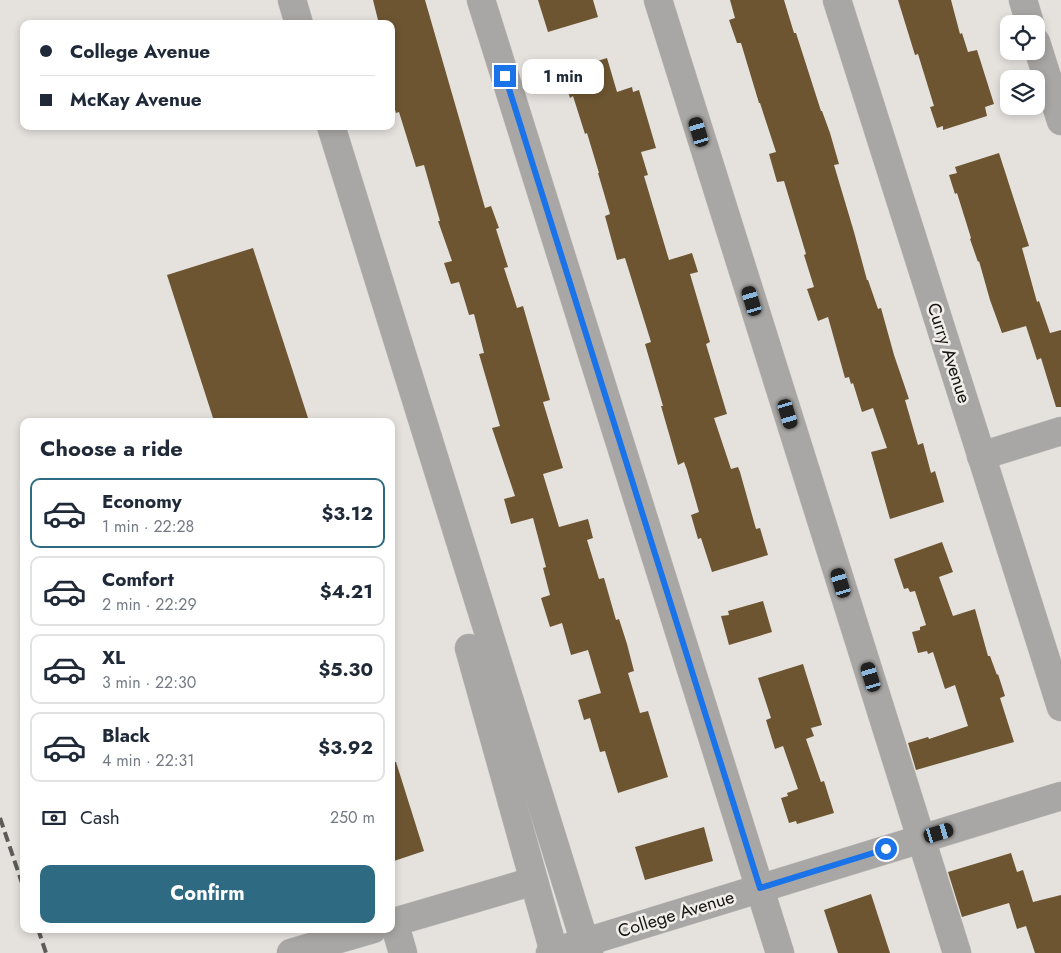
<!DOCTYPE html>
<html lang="en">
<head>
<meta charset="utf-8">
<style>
  :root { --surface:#fff; --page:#f6f6f7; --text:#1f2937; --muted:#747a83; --line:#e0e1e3; --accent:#2e6a82 }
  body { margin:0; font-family:Jost,sans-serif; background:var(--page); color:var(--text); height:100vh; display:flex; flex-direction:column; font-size:19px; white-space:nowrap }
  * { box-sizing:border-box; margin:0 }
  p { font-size:16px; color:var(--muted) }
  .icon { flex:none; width:28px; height:28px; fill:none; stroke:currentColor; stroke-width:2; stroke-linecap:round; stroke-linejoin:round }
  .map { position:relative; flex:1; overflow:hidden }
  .panel { position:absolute; left:20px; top:418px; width:375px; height:515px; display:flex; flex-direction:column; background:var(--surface); border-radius:10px; box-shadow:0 2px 8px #0003 }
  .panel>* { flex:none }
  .top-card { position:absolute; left:20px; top:20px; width:375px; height:110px; border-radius:10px; box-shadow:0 2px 8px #0003; display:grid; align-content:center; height:110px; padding:0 20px; background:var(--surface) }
  .buttons { position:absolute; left:1000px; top:15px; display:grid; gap:10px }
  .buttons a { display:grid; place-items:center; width:45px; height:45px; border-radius:10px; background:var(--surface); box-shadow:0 2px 8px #0003; font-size:25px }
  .end { position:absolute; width:22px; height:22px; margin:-11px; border:6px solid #1a73e8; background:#fff; box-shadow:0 0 0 2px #fff }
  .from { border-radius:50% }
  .bubble { position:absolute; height:35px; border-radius:10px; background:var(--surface); box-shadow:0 2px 8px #0003; font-size:16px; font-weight:700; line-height:35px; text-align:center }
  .car { position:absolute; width:15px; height:30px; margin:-15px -8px; border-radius:6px; box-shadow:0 0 4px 1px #0007; background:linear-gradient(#222 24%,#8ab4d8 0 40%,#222 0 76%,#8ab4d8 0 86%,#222 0) }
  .top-card b { display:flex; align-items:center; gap:18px; height:48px; font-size:19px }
  .top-card b+b { border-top:1px solid var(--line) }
  .top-card i { width:12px; height:12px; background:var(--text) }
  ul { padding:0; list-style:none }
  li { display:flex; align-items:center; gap:15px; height:70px; margin:0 10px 8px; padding:0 10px; border:2px solid var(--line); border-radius:10px }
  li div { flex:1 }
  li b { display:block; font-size:19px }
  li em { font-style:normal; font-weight:700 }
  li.on { border-color:var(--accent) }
  li>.icon { width:45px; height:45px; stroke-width:1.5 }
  h2 { padding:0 20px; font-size:22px; line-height:60px }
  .pay { display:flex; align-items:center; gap:12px; height:55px; padding:0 20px; font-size:19px }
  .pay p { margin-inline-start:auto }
  .cta { display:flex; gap:10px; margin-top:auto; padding:10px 20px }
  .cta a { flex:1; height:58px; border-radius:10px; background:var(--accent); color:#fff; font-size:20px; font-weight:700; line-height:58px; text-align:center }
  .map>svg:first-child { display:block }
  .building { fill:#6d5531 }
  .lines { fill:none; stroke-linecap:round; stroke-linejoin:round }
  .minor-casing { stroke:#c0bdb9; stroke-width:29 }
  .minor { stroke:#a8a7a5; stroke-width:28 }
  .rail { stroke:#5c5b58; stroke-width:4; stroke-dasharray:10 5; stroke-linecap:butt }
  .route { stroke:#1a73e8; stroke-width:6 }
  .labels { text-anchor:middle; stroke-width:5; stroke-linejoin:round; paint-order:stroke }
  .street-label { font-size:18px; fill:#161513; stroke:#f2efeb }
</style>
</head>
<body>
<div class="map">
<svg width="1061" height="953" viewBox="0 0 1061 953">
  <rect width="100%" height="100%" fill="#e5e2de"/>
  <g class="building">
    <path d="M 373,0 L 425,0 L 485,208 L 491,206 L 499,228 L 496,229 L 508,267 L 504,268 L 517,308 L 523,306 L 550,400 L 543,402 L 563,468 L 543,474 L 559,527 L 588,519 L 593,538 L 587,540 L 599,579 L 604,578 L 616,620 L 619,619 L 627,644 L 634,671 L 628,673 L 640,713 L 648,711 L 668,777 L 618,793 L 605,751 L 600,752 L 590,718 L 584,720 L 578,700 L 601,693 L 594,670 L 588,650 L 571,655 L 562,623 L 550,627 L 541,598 L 550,595 L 543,568 L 546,567 L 533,518 L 511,524 L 504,499 L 515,496 L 492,428 L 500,426 L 479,354 L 484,353 L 474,314 L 469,315 L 459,282 L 451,284 L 444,263 L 452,261 L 438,221 L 440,221 L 424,165 L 416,167 L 399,112 L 396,113 L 391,96 L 391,24 L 379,24 Z"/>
    <path d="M 538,0 L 593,0 L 598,17 L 548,32 Z"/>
    <path d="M 730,0 L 784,0 L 794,33 L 796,33 L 821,111 L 822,111 L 830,133 L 839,164 L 834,165 L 854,232 L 867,280 L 868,280 L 878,309 L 881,308 L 894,355 L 909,399 L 905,400 L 918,445 L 923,443 L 931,473 L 935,471 L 944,502 L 890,519 L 871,452 L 887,448 L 873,408 L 862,412 L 853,383 L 851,384 L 849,377 L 845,378 L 828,317 L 818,321 L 807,289 L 814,287 L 804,255 L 806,254 L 784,181 L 777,182 L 769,154 L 776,152 L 760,103 L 759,103 L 741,43 L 737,43 L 729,20 L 735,18 Z"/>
    <path d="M 898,0 L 951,0 L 960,34 L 962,33 L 968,52 L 977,50 L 994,104 L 985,107 L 987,116 L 943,130 L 943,126 L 937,128 L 930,107 L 934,106 L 918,54 L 915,55 Z"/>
    <path d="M 607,58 L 617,92 L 632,87 L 633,92 L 639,90 L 656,148 L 641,152 L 648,175 L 644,176 L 669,260 L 692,253 L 698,272 L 690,274 L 710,342 L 706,344 L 727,414 L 714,418 L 731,469 L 738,467 L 740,472 L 756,529 L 760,528 L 768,555 L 712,572 L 701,538 L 698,539 L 691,515 L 699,512 L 687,470 L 684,462 L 678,465 L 661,406 L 663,406 L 645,344 L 651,342 L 625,258 L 617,260 L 605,216 L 610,214 L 598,173 L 599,173 L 587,133 L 585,134 L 573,96 L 570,98 L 562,72 Z"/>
    <path d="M 999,153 L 1029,246 L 1022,248 L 1037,302 L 1039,301 L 1050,333 L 1061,330 L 1061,407 L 1056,407 L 1041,358 L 1037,360 L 1026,326 L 1002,333 L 990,300 L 979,261 L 978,262 L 970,239 L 971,238 L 957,193 L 955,194 L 949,175 L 957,173 L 955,167 Z"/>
    <path d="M 253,248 L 308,418 L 297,421 L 214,421 L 167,275 Z"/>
    <path d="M 942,542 L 953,572 L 939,577 L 953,616 L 975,609 L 988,656 L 990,656 L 997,675 L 998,674 L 1005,696 L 1000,698 L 1014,742 L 916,770 L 908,743 L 928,737 L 929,739 L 968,726 L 955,685 L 945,689 L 933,652 L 928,654 L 927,651 L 918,653 L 912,632 L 920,630 L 920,627 L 926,625 L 915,591 L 910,592 L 908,588 L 904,589 L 894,559 Z"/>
    <path d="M 763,601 L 772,632 L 729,645 L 721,616 L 729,615 L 728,611 Z"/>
    <path d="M 803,664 L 822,725 L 811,728 L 814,736 L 806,739 L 821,782 L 824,781 L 834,813 L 797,824 L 796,821 L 789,823 L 781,798 L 788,796 L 787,793 L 798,789 L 783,746 L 775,749 L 766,720 L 771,718 L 758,678 Z"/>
    <path d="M 391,762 L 396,762 L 424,851 L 391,862 Z"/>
    <path d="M 704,827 L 713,861 L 645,880 L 635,847 Z"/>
    <path d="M 1011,853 L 1017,872 L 1023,870 L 1033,902 L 1061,895 L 1061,953 L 1035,953 L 1026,926 L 1017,929 L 1009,903 L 962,917 L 948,872 Z"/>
    <path d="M 871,894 L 890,953 L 838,953 L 824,910 Z"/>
  </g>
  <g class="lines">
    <g class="minor-casing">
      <g id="minor">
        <path d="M 292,0 L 299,24"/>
        <path d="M 481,0 L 780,953"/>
        <path d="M 658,0 L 957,953"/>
        <path d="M 837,0 L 1061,707"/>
        <path d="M 1023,0 L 1030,24"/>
        <path d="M 1036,42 L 1061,121"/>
        <path d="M 331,126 L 585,943 L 589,953"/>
        <path d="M 981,456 L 1061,431"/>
        <path d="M 469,648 L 534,881"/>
        <path d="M 394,922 L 403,953"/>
        <path d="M 391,923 L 534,881 L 554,952"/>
        <path d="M 291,953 L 373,929"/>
        <path d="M 550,953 L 1061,796"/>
      </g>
    </g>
    <use href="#minor" class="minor"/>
    <g class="rail">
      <path d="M 0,818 L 24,889"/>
      <path d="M 38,929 L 46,953"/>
    </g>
  </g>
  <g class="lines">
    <path class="route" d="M 505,76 L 760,888 L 886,849"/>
  </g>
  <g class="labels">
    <g class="street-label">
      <text transform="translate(949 353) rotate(72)" y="6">Curry Avenue</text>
      <text transform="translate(676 914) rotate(-17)" y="6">College Avenue</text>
    </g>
  </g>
</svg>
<div class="buttons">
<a><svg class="icon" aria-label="locate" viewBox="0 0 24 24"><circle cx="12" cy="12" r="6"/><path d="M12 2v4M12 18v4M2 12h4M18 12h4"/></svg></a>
<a><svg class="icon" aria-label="layers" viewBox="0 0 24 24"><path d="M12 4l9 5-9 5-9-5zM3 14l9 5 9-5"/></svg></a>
</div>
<i class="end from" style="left:886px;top:849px"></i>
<i class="end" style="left:505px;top:76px"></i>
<div class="bubble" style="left:522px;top:59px;width:82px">1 min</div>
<i class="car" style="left:699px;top:132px;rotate:343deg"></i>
<i class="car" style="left:752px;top:301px;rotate:343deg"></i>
<i class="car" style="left:788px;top:414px;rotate:163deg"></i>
<i class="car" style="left:841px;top:583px;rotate:343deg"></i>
<i class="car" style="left:871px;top:677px;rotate:343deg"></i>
<i class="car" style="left:939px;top:833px;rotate:73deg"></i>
<div class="top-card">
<b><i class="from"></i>College Avenue</b>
<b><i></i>McKay Avenue</b>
</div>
<section class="panel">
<h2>Choose a ride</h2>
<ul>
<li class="on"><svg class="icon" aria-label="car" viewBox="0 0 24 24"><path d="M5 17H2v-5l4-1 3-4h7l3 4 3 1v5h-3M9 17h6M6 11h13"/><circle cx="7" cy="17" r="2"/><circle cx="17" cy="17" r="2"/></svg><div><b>Economy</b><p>1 min · 22:28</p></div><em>$3.12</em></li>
<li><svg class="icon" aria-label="car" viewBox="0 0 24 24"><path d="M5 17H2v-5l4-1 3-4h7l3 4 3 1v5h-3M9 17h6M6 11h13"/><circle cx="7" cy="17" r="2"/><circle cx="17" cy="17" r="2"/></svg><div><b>Comfort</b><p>2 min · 22:29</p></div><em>$4.21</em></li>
<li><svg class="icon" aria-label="car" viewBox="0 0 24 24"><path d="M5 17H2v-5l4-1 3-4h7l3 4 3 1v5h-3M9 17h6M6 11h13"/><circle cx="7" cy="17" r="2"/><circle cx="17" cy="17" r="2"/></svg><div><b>XL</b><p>3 min · 22:30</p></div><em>$5.30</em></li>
<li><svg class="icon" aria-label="car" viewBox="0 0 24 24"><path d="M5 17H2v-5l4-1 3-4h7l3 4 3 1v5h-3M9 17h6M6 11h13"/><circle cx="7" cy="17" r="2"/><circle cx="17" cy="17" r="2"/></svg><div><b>Black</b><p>4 min · 22:31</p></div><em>$3.92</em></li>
</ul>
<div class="pay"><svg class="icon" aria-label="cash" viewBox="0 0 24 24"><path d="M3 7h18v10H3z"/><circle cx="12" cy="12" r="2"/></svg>Cash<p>250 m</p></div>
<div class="cta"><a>Confirm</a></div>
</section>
</div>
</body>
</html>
